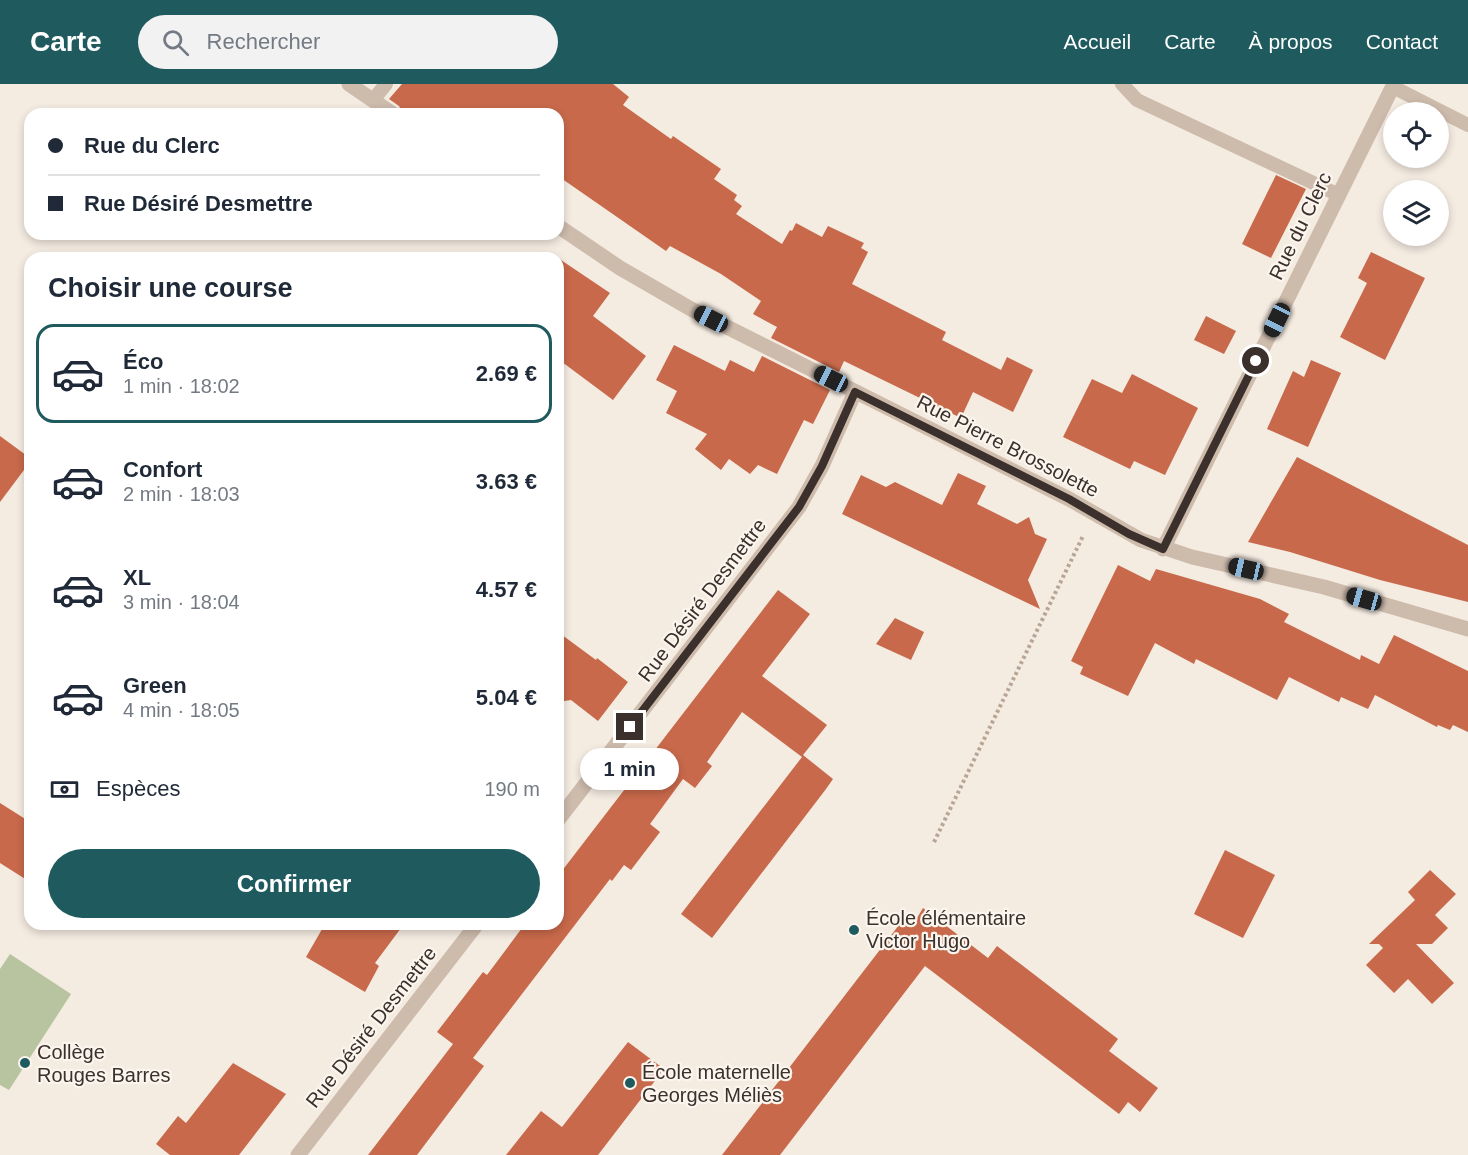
<!DOCTYPE html>
<html lang="fr">
<head>
<meta charset="utf-8">
<style>
  :root { --surface:#fff; --page:#f2f2f3; --text:#1f2937; --muted:#747a83; --line:#e0e1e3; --accent:#1f5a5e }
  body { margin:0; font-family:Helvetica,sans-serif; background:var(--page); color:var(--text); height:100vh; display:flex; flex-direction:column; font-size:22px; white-space:nowrap }
  * { box-sizing:border-box; margin:0 }
  p { font-size:20px; color:var(--muted) }
  .icon { flex:none; width:33px; height:33px; fill:none; stroke:currentColor; stroke-width:2; stroke-linecap:round; stroke-linejoin:round }
  .map { position:relative; flex:1; overflow:hidden }
  .side { position:absolute; left:24px; top:168px; width:540px; height:678px; display:flex; flex-direction:column; background:var(--surface); border-radius:18px; box-shadow:0 3px 9px #0003 }
  .side>* { flex:none }
  .banner { position:absolute; left:24px; top:24px; width:540px; height:132px; border-radius:18px; box-shadow:0 3px 9px #0003; display:grid; align-content:center; height:132px; padding:0 24px; background:var(--surface) }
  .controls { position:absolute; left:1383px; top:18px; display:grid; gap:12px }
  .controls a { display:grid; place-items:center; width:66px; height:66px; border-radius:50%; background:var(--surface); box-shadow:0 3px 9px #0003; font-size:30px }
  .end { position:absolute; width:27px; height:27px; margin:-14px; border:8px solid #3b302b; background:#fff; box-shadow:0 0 0 3px #fff }
  .from { border-radius:50% }
  .bubble { position:absolute; height:42px; border-radius:21px; background:var(--surface); box-shadow:0 3px 9px #0003; font-size:20px; font-weight:800; line-height:42px; text-align:center }
  .car { position:absolute; width:18px; height:36px; margin:-18px -9px; border-radius:8px; box-shadow:0 0 4px 2px #0007; background:linear-gradient(#222 24%,#8ab4d8 0 40%,#222 0 76%,#8ab4d8 0 86%,#222 0) }
  .banner b { display:flex; align-items:center; gap:21px; height:57px; font-size:22px }
  .banner b+b { border-top:2px solid var(--line) }
  .banner i { width:15px; height:15px; background:var(--text) }
  ul { padding:0; list-style:none }
  li { display:flex; align-items:center; gap:18px; height:99px; margin:0 12px 9px; padding:0 12px; border:3px solid transparent; border-radius:18px }
  li div { flex:1 }
  li b { display:block; font-size:22px }
  li em { font-style:normal; font-weight:800 }
  li.selected { border-color:var(--accent) }
  li>.icon { width:54px; height:54px; stroke-width:1.5 }
  h2 { padding:0 24px; font-size:27px; line-height:72px }
  .pay { display:flex; align-items:center; gap:15px; height:66px; padding:0 24px; font-size:22px }
  .pay p { margin-inline-start:auto }
  .cta { display:flex; gap:12px; margin-top:auto; padding:12px 24px }
  .cta a { flex:1; height:69px; border-radius:36px; background:var(--accent); color:#fff; font-size:24px; font-weight:800; line-height:69px; text-align:center }
  header { display:flex; align-items:center; gap:36px; box-sizing:border-box; height:84px; padding:0 30px; background:var(--accent); color:#fff }
  header strong { font-size:28px }
  nav { display:flex; gap:33px; margin-inline-start:auto; font-size:21px }
  .search { width:420px; height:54px; background:var(--page); display:flex; align-items:center; gap:15px; box-sizing:border-box; padding:0 21px; border-radius:33px; color:var(--muted); font-size:22px }
  .map>svg:first-child { display:block }
  .green { fill:#b8c4a0 }
  .building { fill:#c8694b }
  .lines { fill:none; stroke-linecap:round; stroke-linejoin:round }
  .path { stroke:#b9a596; stroke-width:4; stroke-dasharray:3 3; stroke-linecap:butt }
  .service { stroke:#cdbbac; stroke-width:14 }
  .minor { stroke:#cdbbac; stroke-width:15 }
  .route { stroke:#3b302b; stroke-width:8 }
  .poi-dot { fill:#1f5a5e; stroke:#fbf5ee; stroke-width:2 }
  .labels { text-anchor:middle; stroke-width:4.5; stroke-linejoin:round; paint-order:stroke }
  .street-label { font-size:20px; fill:#3b302b; stroke:#fbf5ee }
  .poi-label { font-size:20px; fill:#3b302b; stroke:#fbf5ee; text-anchor:start }
</style>
</head>
<body>
<header>
<strong>Carte</strong>
<div class="search"><svg class="icon" aria-label="search" viewBox="0 0 24 24"><circle cx="10" cy="10" r="6"/><path d="M15 15l6 6"/></svg>Rechercher</div>
<nav><a>Accueil</a><a>Carte</a><a>À propos</a><a>Contact</a></nav>
</header>
<div class="map">
<svg width="1468" height="1071" viewBox="0 0 1468 1071">
  <rect width="100%" height="100%" fill="#f4ebe1"/>
  <path class="green" d="M 10,870 L 71,910 L 9,1006 L 0,1001 L 0,885 Z"/>
  <g class="building">
    <path d="M 402,0 L 613,0 L 629,13 L 623,21 L 671,55 L 673,52 L 721,85 L 714,95 L 737,111 L 734,116 L 742,122 L 736,130 L 782,160 L 790,146 L 792,147 L 796,139 L 822,153 L 828,142 L 864,159 L 861,164 L 868,168 L 852,200 L 946,248 L 942,256 L 1001,286 L 1007,273 L 1033,286 L 1013,328 L 973,308 L 961,334 L 844,277 L 839,288 L 771,254 L 777,243 L 753,230 L 761,217 L 721,190 L 670,162 L 666,167 L 558,92 L 558,30 L 403,30 L 399,22 L 389,15 Z"/>
    <path d="M 1276,91 L 1306,105 L 1271,174 L 1242,160 Z"/>
    <path d="M 1371,168 L 1425,194 L 1385,276 L 1340,253 L 1367,199 L 1358,194 Z"/>
    <path d="M 558,174 L 610,209 L 593,232 L 646,272 L 613,316 L 558,275 Z"/>
    <path d="M 1206,232 L 1236,247 L 1224,270 L 1194,256 Z"/>
    <path d="M 674,261 L 725,287 L 730,276 L 754,288 L 762,272 L 830,306 L 813,340 L 804,336 L 777,390 L 758,381 L 750,390 L 729,375 L 721,386 L 695,365 L 707,350 L 666,329 L 677,307 L 656,296 Z"/>
    <path d="M 1311,276 L 1341,289 L 1308,363 L 1267,345 L 1293,287 L 1304,293 Z"/>
    <path d="M 1132,290 L 1198,324 L 1165,391 L 1134,377 L 1130,385 L 1063,353 L 1092,295 L 1122,309 Z"/>
    <path d="M 0,352 L 30,374 L 30,378 L 0,418 Z"/>
    <path d="M 1297,373 L 1468,461 L 1468,518 L 1380,496 L 1290,468 L 1248,458 Z"/>
    <path d="M 958,389 L 986,402 L 977,420 L 1017,440 L 1029,433 L 1035,450 L 1047,455 L 1028,496 L 1040,525 L 842,430 L 861,391 L 886,403 L 895,398 L 942,421 Z"/>
    <path d="M 1118,481 L 1150,497 L 1156,485 L 1260,515 L 1289,530 L 1284,538 L 1360,576 L 1361,571 L 1379,580 L 1394,551 L 1468,587 L 1468,648 L 1453,641 L 1450,646 L 1438,641 L 1437,643 L 1375,611 L 1368,625 L 1341,613 L 1339,618 L 1289,593 L 1277,616 L 1196,575 L 1194,580 L 1155,559 L 1128,612 L 1080,590 L 1083,583 L 1071,577 Z"/>
    <path d="M 778,506 L 810,530 L 762,592 L 827,641 L 803,671 L 833,695 L 826,705 L 712,854 L 681,830 L 802,673 L 742,628 L 707,678 L 712,682 L 695,704 L 683,695 L 650,740 L 660,748 L 631,786 L 624,781 L 612,797 L 610,795 L 473,974 L 484,982 L 417,1071 L 368,1071 L 453,960 L 437,948 L 483,888 L 487,891 L 525,840 L 558,840 L 558,792 Z"/>
    <path d="M 895,534 L 924,548 L 911,576 L 876,560 Z"/>
    <path d="M 558,548 L 596,576 L 597,574 L 628,598 L 598,637 L 571,616 L 558,618 Z"/>
    <path d="M 0,719 L 30,738 L 30,798 L 0,779 Z"/>
    <path d="M 1225,766 L 1275,791 L 1243,854 L 1194,830 Z"/>
    <path d="M 1430,786 L 1456,810 L 1435,831 L 1448,844 L 1432,860 L 1416,860 L 1454,899 L 1432,920 L 1408,895 L 1394,909 L 1366,881 L 1383,864 L 1379,860 L 1369,860 L 1415,816 L 1408,808 Z"/>
    <path d="M 923,824 L 988,874 L 997,862 L 1118,955 L 1109,967 L 1158,1004 L 1140,1028 L 1128,1018 L 1119,1030 L 925,882 L 780,1071 L 722,1071 L 909,828 L 917,834 Z"/>
    <path d="M 325,840 L 404,840 L 375,879 L 379,882 L 365,908 L 306,873 Z"/>
    <path d="M 628,958 L 664,985 L 598,1071 L 506,1071 L 541,1027 L 562,1043 Z"/>
    <path d="M 233,979 L 286,1010 L 239,1071 L 170,1071 L 156,1060 L 178,1032 L 186,1039 Z"/>
  </g>
  <g class="lines">
    <path class="path" d="M 934,758 L 1083,452"/>
    <g class="service">
      <path d="M 1122,0 L 1137,16 L 1339,111"/>
      <path d="M 1393,3 L 1468,41"/>
      <path d="M 373,16 L 386,0"/>
    </g>
    <g class="minor">
      <path d="M 349,0 L 393,30"/>
      <path d="M 558,142 L 620,184 L 691,225 L 1069,415 L 1141,456 L 1192,473 L 1324,503 L 1468,545"/>
      <path d="M 1163,465 L 1394,0"/>
      <path d="M 558,736 L 799,423 L 822,382 L 855,308"/>
      <path d="M 298,1071 L 477,840"/>
    </g>
  </g>
  <g class="lines">
    <path class="route" d="M 630,643 L 799,423 L 822,382 L 855,308 L 1069,415 L 1129,450 L 1163,465 L 1256,277"/>
  </g>
  <g class="poi-dot">
    <circle cx="854" cy="846" r="6"/>
    <circle cx="25" cy="979" r="6"/>
    <circle cx="630" cy="999" r="6"/>
  </g>
  <g class="labels">
    <g class="street-label">
      <text transform="translate(1300 142) rotate(-64)" y="7">Rue du Clerc</text>
      <text transform="translate(1008 362) rotate(27)" y="7">Rue Pierre Brossolette</text>
      <text transform="translate(702 516) rotate(-53)" y="7">Rue Désiré Desmettre</text>
      <text transform="translate(371 943) rotate(-52)" y="7">Rue Désiré Desmettre</text>
    </g>
    <g class="poi-label">
      <text x="866" y="841">École élémentaire<tspan x="866" dy="23">Victor Hugo</tspan></text>
      <text x="37" y="975">Collège<tspan x="37" dy="23">Rouges Barres</tspan></text>
      <text x="642" y="995">École maternelle<tspan x="642" dy="23">Georges Méliès</tspan></text>
    </g>
  </g>
</svg>
<div class="controls">
<a><svg class="icon" aria-label="locate" viewBox="0 0 24 24"><circle cx="12" cy="12" r="6"/><path d="M12 2v4M12 18v4M2 12h4M18 12h4"/></svg></a>
<a><svg class="icon" aria-label="layers" viewBox="0 0 24 24"><path d="M12 4l9 5-9 5-9-5zM3 14l9 5 9-5"/></svg></a>
</div>
<i class="end from" style="left:1256px;top:277px"></i>
<i class="end" style="left:630px;top:643px"></i>
<div class="bubble" style="left:580px;top:664px;width:99px">1 min</div>
<i class="car" style="left:711px;top:235px;rotate:297deg"></i>
<i class="car" style="left:1277px;top:236px;rotate:206deg"></i>
<i class="car" style="left:831px;top:295px;rotate:297deg"></i>
<i class="car" style="left:1246px;top:485px;rotate:283deg"></i>
<i class="car" style="left:1364px;top:515px;rotate:286deg"></i>
<div class="banner">
<b><i class="from"></i>Rue du Clerc</b>
<b><i></i>Rue Désiré Desmettre</b>
</div>
<section class="side">
<h2>Choisir une course</h2>
<ul>
<li class="selected"><svg class="icon" aria-label="car" viewBox="0 0 24 24"><path d="M5 17H2v-5l4-1 3-4h7l3 4 3 1v5h-3M9 17h6M6 11h13"/><circle cx="7" cy="17" r="2"/><circle cx="17" cy="17" r="2"/></svg><div><b>Éco</b><p>1 min · 18:02</p></div><em>2.69 €</em></li>
<li><svg class="icon" aria-label="car" viewBox="0 0 24 24"><path d="M5 17H2v-5l4-1 3-4h7l3 4 3 1v5h-3M9 17h6M6 11h13"/><circle cx="7" cy="17" r="2"/><circle cx="17" cy="17" r="2"/></svg><div><b>Confort</b><p>2 min · 18:03</p></div><em>3.63 €</em></li>
<li><svg class="icon" aria-label="car" viewBox="0 0 24 24"><path d="M5 17H2v-5l4-1 3-4h7l3 4 3 1v5h-3M9 17h6M6 11h13"/><circle cx="7" cy="17" r="2"/><circle cx="17" cy="17" r="2"/></svg><div><b>XL</b><p>3 min · 18:04</p></div><em>4.57 €</em></li>
<li><svg class="icon" aria-label="car" viewBox="0 0 24 24"><path d="M5 17H2v-5l4-1 3-4h7l3 4 3 1v5h-3M9 17h6M6 11h13"/><circle cx="7" cy="17" r="2"/><circle cx="17" cy="17" r="2"/></svg><div><b>Green</b><p>4 min · 18:05</p></div><em>5.04 €</em></li>
</ul>
<div class="pay"><svg class="icon" aria-label="cash" viewBox="0 0 24 24"><path d="M3 7h18v10H3z"/><circle cx="12" cy="12" r="2"/></svg>Espèces<p>190 m</p></div>
<div class="cta"><a>Confirmer</a></div>
</section>
</div>
</body>
</html>
